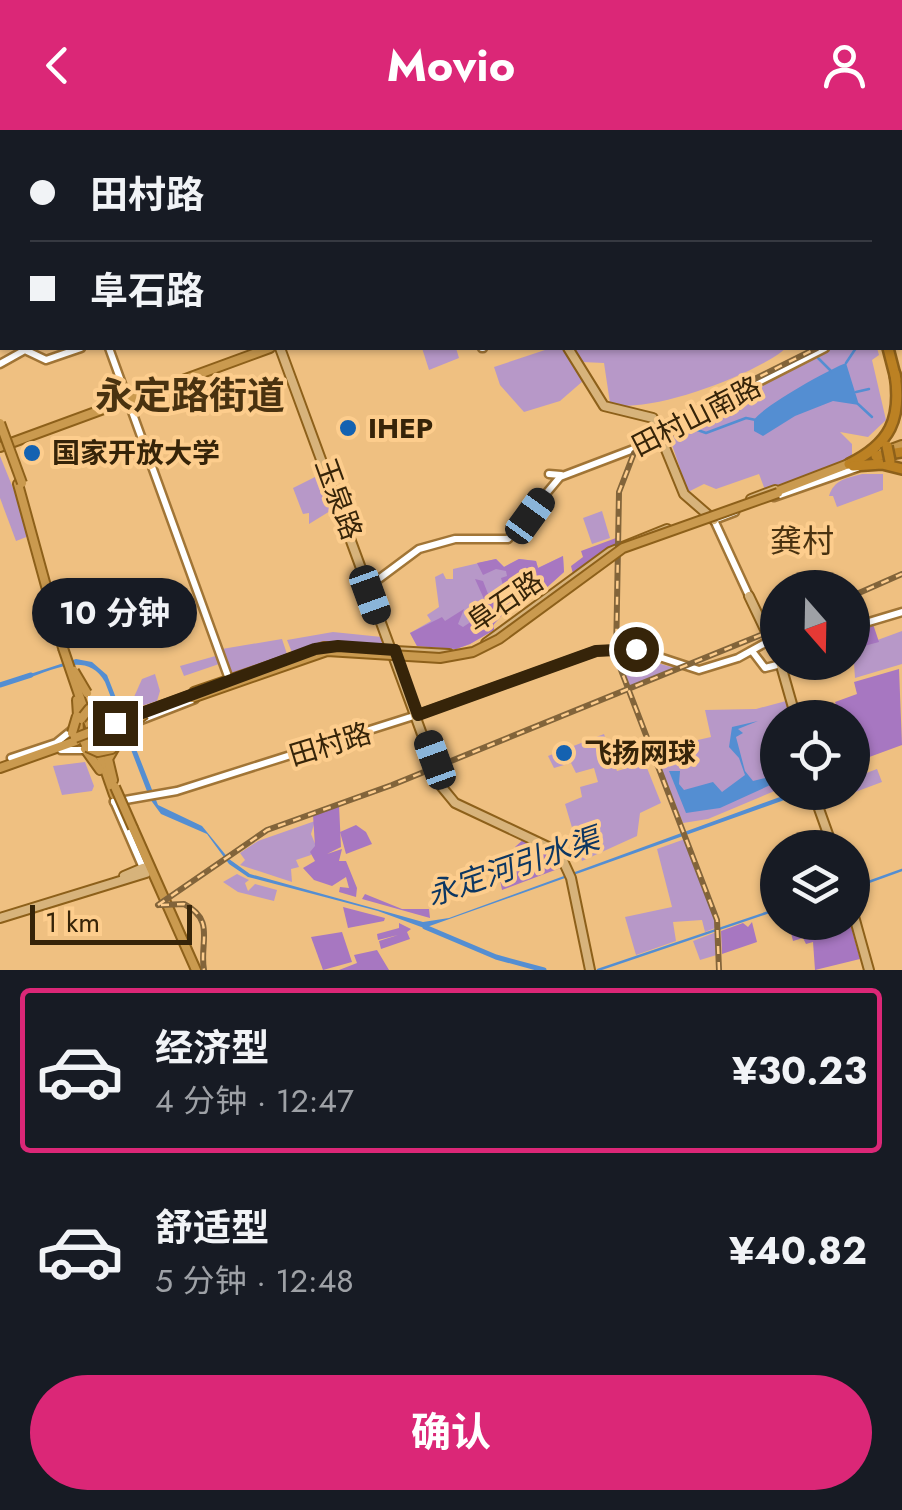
<!DOCTYPE html>
<html lang="zh">
<head>
<meta charset="utf-8">
<style>
  :root { --surface:#171b24; --page:#20242c; --text:#f1f3f6; --muted:#9ea1a6; --line:#363941; --accent:#db2777 }
  body { margin:0; font-family:Jost,"Noto Sans SC",sans-serif; background:var(--page); color:var(--text); height:100vh; display:flex; flex-direction:column; font-size:38px; white-space:nowrap }
  * { box-sizing:border-box; margin:0 }
  p { font-size:32px; color:var(--muted) }
  .icon { flex:none; width:55px; height:55px; fill:none; stroke:currentColor; stroke-width:2; stroke-linecap:round; stroke-linejoin:round }
  .map { position:relative; height:840px; overflow:hidden }
  .sheet { display:flex; flex-direction:column; background:var(--surface); flex:1 }
  .sheet>* { flex:none }
  .banner { position:absolute; left:0px; top:0px; width:902px; height:220px; box-shadow:0 2px 8px #0004; display:grid; align-content:center; height:220px; padding:0 30px; background:var(--surface) }
  .needle { width:65px; rotate:160deg }
  .fabs { position:absolute; left:760px; top:440px; display:grid; gap:20px }
  .fabs a { display:grid; place-items:center; width:110px; height:110px; border-radius:50%; background:var(--surface); box-shadow:0 2px 8px #0004; font-size:50px }
  .scale { position:absolute; left:30px; bottom:25px; width:162px; box-sizing:border-box; padding-left:10px; border:5px solid #362409; border-top:0; font-size:28px; line-height:35px; white-space:nowrap; color:#362409; -webkit-text-stroke:8px #fdcd8d; paint-order:stroke }
  .end { position:absolute; width:45px; height:45px; margin:-22px; border:12px solid #362409; background:#fff; box-shadow:0 0 0 5px #fff }
  .from { border-radius:50% }
  .bubble { position:absolute; height:70px; border-radius:35px; background:var(--surface); box-shadow:0 2px 8px #0004; font-size:32px; font-weight:700; line-height:70px; text-align:center }
  .car { position:absolute; width:30px; height:60px; margin:-30px -15px; border-radius:12px; box-shadow:0 0 8px 2px #0007; background:linear-gradient(#222 24%,#8ab4d8 0 40%,#222 0 76%,#8ab4d8 0 86%,#222 0) }
  .banner b { display:flex; align-items:center; gap:35px; height:95px; font-size:38px }
  .banner b+b { border-top:2px solid var(--line) }
  .banner i { width:25px; height:25px; background:var(--text) }
  ul { padding:18px 0 0; list-style:none }
  li { display:flex; align-items:center; gap:30px; height:165px; margin:0 20px 15px; padding:0 10px; border:5px solid transparent; border-radius:10px }
  li div { flex:1 }
  li b { display:block; font-size:38px }
  li em { font-style:normal; font-weight:700 }
  li.on { border-color:var(--accent) }
  li>.icon { width:90px; height:90px; stroke-width:1.5 }
  .button { display:flex; gap:20px; margin-top:auto; padding:20px 30px }
  .button a { flex:1; height:115px; border-radius:60px; background:var(--accent); color:#fff; font-size:40px; font-weight:700; line-height:115px; text-align:center }
  header { display:flex; justify-content:space-between; align-items:center; height:130px; padding:0 30px; background:var(--accent); color:#fff; font-size:45px; font-weight:700 }
  .map>svg:first-child { display:block }
  .green { fill:#b798c8 }
  .forest { fill:#a777c1 }
  .water { fill:#548ed2 }
  .lines { fill:none; stroke-linecap:round; stroke-linejoin:round }
  .stream { stroke:#548ed2; stroke-width:2.5 }
  .canal { stroke:#548ed2; stroke-width:5 }
  .river { stroke:#548ed2; stroke-width:6 }
  .secondary-casing { stroke:#a17536; stroke-width:11 }
  .primary-casing { stroke:#8d601a; stroke-width:12 }
  .trunk-casing { stroke:#8d601a; stroke-width:12 }
  .motorway-casing { stroke:#8d601a; stroke-width:14 }
  .secondary { stroke:#fff; stroke-width:6 }
  .primary { stroke:#d7b37b; stroke-width:8 }
  .trunk { stroke:#ca9a4f; stroke-width:8 }
  .motorway { stroke:#bc8123; stroke-width:9 }
  .rail-casing { stroke:#82643a; stroke-width:6 }
  .rail { stroke:#fdcd8d; stroke-width:2.5; stroke-dasharray:8; stroke-linecap:butt }
  .secondary-bridge-casing { stroke:#a17536; stroke-width:11; stroke-linecap:butt }
  .trunk-bridge-casing { stroke:#8d601a; stroke-width:12; stroke-linecap:butt }
  .motorway-bridge-casing { stroke:#8d601a; stroke-width:14; stroke-linecap:butt }
  .secondary-bridge { stroke:#fff; stroke-width:6 }
  .trunk-bridge { stroke:#ca9a4f; stroke-width:8 }
  .motorway-bridge { stroke:#bc8123; stroke-width:9 }
  .route { stroke:#362409; stroke-width:12 }
  .poi-dot { fill:#1462b1; stroke:#fdcd8d; stroke-width:4 }
  .labels { text-anchor:middle; stroke-width:8; stroke-linejoin:round; paint-order:stroke }
  .street-label { font-size:28px; fill:#362409; stroke:#fdcd8d }
  .poi-label { font-size:28px; font-weight:bold; fill:#362409; stroke:#fdcd8d; text-anchor:start }
  .water-label { font-size:30px; font-style:italic; fill:#0c3662; stroke:#fdcd8d }
  .quarter-label { font-size:32px; fill:#493210; stroke:#fdcd8d }
  .district-label { font-size:38px; font-weight:bold; fill:#493210; stroke:#fdcd8d }
</style>
</head>
<body>
<header><svg class="icon" aria-label="back" viewBox="0 0 24 24"><path d="M15 5l-7 7 7 7"/></svg>Movio<svg class="icon" aria-label="person" viewBox="0 0 24 24"><circle cx="12" cy="8" r="4"/><path d="M4 21q1-7 8-7t8 7"/></svg></header>
<div class="map">
<svg width="902" height="840" viewBox="0 0 902 840">
  <rect width="100%" height="100%" fill="#efc081"/>
  <g class="green">
    <path d="M 422,218 L 456,218 L 459,228 L 429,240 Z"/>
    <path d="M 551,218 L 564,218 L 583,251 L 560,271 L 524,282 L 500,255 L 494,237 Z"/>
    <path d="M 574,218 L 786,218 C 759,243 645,287 610,273 L 604,233 L 582,232 Z"/>
    <path d="M 827,218 L 877,218 L 879,225 L 872,230 L 886,290 L 868,307 L 840,302 L 852,314 L 852,328 L 765,360 L 759,344 L 716,359 L 704,354 L 688,362 L 669,306 L 682,294 Z"/>
    <path d="M 0,326 L 28,395 L 29,406 L 16,411 L 0,368 Z"/>
    <path d="M 323,343 L 335,378 L 309,394 L 309,383 L 303,384 L 293,358 Z"/>
    <path d="M 862,344 L 883,344 L 883,360 L 837,377 L 833,366 L 829,366 C 834,350 846,348 862,344 Z"/>
    <path d="M 602,381 L 610,408 L 592,414 L 583,388 Z"/>
    <path d="M 563,426 L 564,442 L 544,460 L 516,470 L 494,494 L 494,500 L 470,514 L 456,519 L 417,516 L 410,503 L 431,491 L 427,485 L 439,477 L 435,447 L 443,443 L 446,449 L 453,449 L 453,439 L 496,429 L 504,437 L 519,429 L 536,431 L 538,438 Z"/>
    <path d="M 902,501 L 902,534 L 855,548 L 853,519 Z"/>
    <path d="M 333,502 L 382,507 L 385,517 L 293,525 L 287,510 Z"/>
    <path d="M 282,509 L 288,527 L 232,545 L 222,519 Z"/>
    <path d="M 618,522 L 679,539 L 630,558 Z"/>
    <path d="M 219,525 L 222,533 L 184,546 L 180,536 Z"/>
    <path d="M 155,544 L 160,561 L 157,571 L 138,577 L 134,567 L 142,549 Z"/>
    <path d="M 786,571 L 792,587 L 778,588 L 777,660 L 708,689 L 683,693 L 654,620 L 711,607 L 705,580 L 756,579 Z"/>
    <path d="M 604,604 L 617,641 L 645,633 L 661,673 L 640,683 L 637,706 L 582,731 L 565,674 L 582,667 L 580,657 L 598,652 L 594,638 L 576,643 L 571,633 L 554,638 L 548,626 Z"/>
    <path d="M 85,632 L 94,656 L 92,661 L 62,665 L 53,636 Z"/>
    <path d="M 877,639 L 882,652 L 842,667 L 841,663 L 852,662 L 853,648 Z"/>
    <path d="M 315,691 L 311,704 L 316,716 L 311,725 L 296,730 L 299,737 L 291,739 L 292,752 L 240,735 L 245,730 L 240,723 L 258,711 Z"/>
    <path d="M 685,709 L 718,797 L 705,802 L 702,790 L 673,792 L 676,811 L 636,825 L 625,787 L 672,777 L 657,719 Z"/>
    <path d="M 237,744 L 249,750 L 245,753 L 248,761 L 255,754 L 277,760 L 274,771 L 238,762 L 223,752 Z"/>
    <path d="M 719,801 L 720,824 L 700,830 L 693,811 Z"/>
  </g>
  <g class="forest">
    <path d="M 616,408 L 616,416 L 573,444 L 571,436 L 583,427 L 581,421 Z"/>
    <path d="M 563,426 L 564,442 L 544,460 L 516,470 L 494,494 L 494,500 L 470,514 L 456,519 L 417,516 L 410,503 L 442,487 L 445,491 L 464,479 L 458,494 L 463,497 L 489,480 L 475,449 L 483,451 L 490,469 L 505,463 L 501,448 L 507,446 L 506,441 L 496,439 L 483,445 L 477,433 L 496,429 L 504,437 L 519,429 L 536,431 L 538,438 Z"/>
    <path d="M 873,494 L 879,512 L 853,519 L 853,501 Z"/>
    <path d="M 899,539 L 902,615 L 853,633 L 852,588 L 840,587 L 835,572 L 857,564 L 854,552 Z"/>
    <path d="M 339,675 L 341,717 L 327,724 L 342,719 L 339,731 L 346,731 L 357,758 L 356,767 L 339,762 L 340,757 L 349,758 L 346,747 L 332,756 L 314,750 L 303,738 L 315,731 L 310,722 L 315,716 L 313,685 Z"/>
    <path d="M 356,695 L 366,702 L 372,714 L 346,724 L 340,702 Z"/>
    <path d="M 525,708 L 549,719 L 563,737 L 502,760 L 498,740 L 519,732 L 515,717 Z"/>
    <path d="M 365,764 L 402,779 L 429,779 L 430,788 L 362,769 Z"/>
    <path d="M 343,777 L 385,788 L 384,791 L 348,798 Z"/>
    <path d="M 752,792 L 757,812 L 722,824 L 721,801 L 743,793 L 748,797 Z"/>
    <path d="M 399,793 L 411,799 L 407,802 L 410,809 L 381,819 L 379,811 L 398,805 L 378,810 L 377,804 L 399,798 Z"/>
    <path d="M 816,793 L 850,793 L 860,829 L 815,840 L 813,812 L 806,814 L 803,808 L 793,811 L 791,803 Z"/>
    <path d="M 342,802 L 352,832 L 323,840 L 311,807 Z"/>
    <path d="M 377,820 L 389,840 L 339,840 L 357,833 L 354,825 Z"/>
  </g>
  <g class="water">
    <path d="M 846,233 L 859,275 L 833,271 L 795,286 L 763,306 L 754,301 L 754,290 C 763,276 830,239 846,233 Z"/>
    <path d="M 76,529 L 92,532 L 107,545 L 158,675 L 202,696 L 229,729 L 250,744 L 423,792 L 449,788 L 791,663 L 804,663 L 424,798 L 378,781 L 248,747 L 229,734 L 207,704 L 161,684 L 150,669 L 105,552 C 87,520 52,541 25,549 L 24,546 Z"/>
    <path d="M 758,591 L 738,599 L 743,603 L 736,607 L 745,641 L 753,651 L 777,645 L 777,652 L 720,678 L 686,683 L 669,641 L 680,641 L 679,654 L 684,660 L 713,652 L 722,662 L 745,645 L 739,628 L 729,617 L 732,597 Z"/>
  </g>
  <g class="lines">
    <g class="stream">
      <path d="M 818,228 L 831,241"/>
      <path d="M 846,233 L 856,218"/>
      <path d="M 856,262 L 869,259"/>
      <path d="M 858,274 L 872,287"/>
      <path d="M 692,298 L 706,303 L 746,288 L 756,290"/>
      <path d="M 852,758 L 902,740"/>
      <path d="M 598,840 L 778,779"/>
    </g>
    <g class="canal">
      <path d="M 0,555 L 31,545"/>
      <path d="M 425,797 L 496,827 L 544,840"/>
    </g>
    <g class="river">
      <path d="M 281,2 L 288,0"/>
      <path d="M 0,104 L 2,103"/>
    </g>
    <g class="secondary-casing">
      <g id="secondary">
        <path d="M 30,0 L 31,2"/>
        <path d="M 345,0 L 346,2"/>
        <path d="M 553,0 L 554,2"/>
        <path d="M 669,2 L 676,0"/>
        <path d="M 900,31 L 902,38"/>
        <path d="M 900,165 L 902,165"/>
        <path d="M 109,218 L 229,549"/>
        <path d="M 482,218 L 483,218"/>
        <path d="M 0,234 L 25,220 L 46,230 L 81,218"/>
        <path d="M 549,344 L 561,345"/>
        <path d="M 774,367 L 857,338"/>
        <path d="M 735,382 L 714,390 L 749,466"/>
        <path d="M 368,457 L 419,419 L 455,409 L 508,409 L 560,347 L 660,309 L 692,286 L 825,218"/>
        <path d="M 852,497 L 902,482"/>
        <path d="M 752,521 L 765,538 L 781,534"/>
        <path d="M 141,590 L 195,569"/>
        <path d="M 61,620 L 84,620"/>
        <path d="M 11,628 L 56,613 L 72,600"/>
        <path d="M 114,671 L 143,738"/>
        <path d="M 114,672 L 177,661 L 420,584 L 596,521 L 635,519 L 699,540 L 738,528 L 767,512"/>
      </g>
    </g>
    <g class="primary-casing">
      <g id="primary">
        <path d="M 201,0 L 202,2"/>
        <path d="M 457,0 L 458,2"/>
        <path d="M 858,2 L 865,0"/>
        <path d="M 280,218 L 441,656 L 455,673 L 559,722 L 571,748 L 590,840"/>
        <path d="M 568,218 L 604,276 L 653,288 L 684,364 L 714,390"/>
        <path d="M 751,369 L 775,360"/>
        <path d="M 749,466 L 778,527"/>
        <path d="M 486,513 L 610,422 L 667,399"/>
        <path d="M 780,532 L 796,588"/>
        <path d="M 194,562 L 324,517 L 449,524"/>
        <path d="M 813,662 L 833,718"/>
        <path d="M 124,746 L 143,738"/>
        <path d="M 852,779 L 869,840"/>
        <path d="M 0,788 L 146,743"/>
      </g>
    </g>
    <g class="trunk-casing">
      <g id="trunk">
        <path d="M 311,2 L 317,0"/>
        <path d="M 0,111 L 2,110"/>
        <path d="M 0,119 L 2,117"/>
        <path d="M 0,317 L 270,218"/>
        <path d="M 883,322 L 902,315"/>
        <path d="M 18,354 L 63,518"/>
        <path d="M 778,361 L 851,333"/>
        <path d="M 79,565 L 114,665"/>
        <path d="M 77,570 L 79,601 L 87,617"/>
        <path d="M 99,577 L 134,583"/>
        <path d="M 97,595 L 103,611 L 114,614 L 117,603 L 105,599"/>
        <path d="M 101,598 L 192,565"/>
        <path d="M 85,619 L 100,640"/>
        <path d="M 0,638 L 76,611"/>
        <path d="M 113,650 L 108,629 L 115,617"/>
        <path d="M 133,698 L 196,840"/>
      </g>
    </g>
    <g class="motorway-casing">
      <g id="motorway">
        <path d="M 821,0 L 822,2"/>
        <path d="M 888,218 L 896,249"/>
        <path d="M 876,326 L 902,322"/>
        <path d="M 849,334 C 890,314 902,289 895,244"/>
        <path d="M 853,336 L 882,334 L 902,339"/>
      </g>
    </g>
    <use href="#secondary" class="secondary"/>
    <use href="#primary" class="primary"/>
    <use href="#trunk" class="trunk"/>
    <use href="#motorway" class="motorway"/>
    <g class="rail-casing">
      <g id="rail">
        <path d="M 258,2 L 265,0"/>
        <path d="M 900,2 L 901,0"/>
        <path d="M 0,97 L 2,96"/>
        <path d="M 852,466 L 902,444"/>
        <path d="M 158,775 L 267,700 L 392,655 L 778,498"/>
        <path d="M 161,775 L 184,774 C 216,790 199,813 204,840"/>
        <path d="M 719,840 L 717,790 L 616,527 L 619,362 L 634,323 L 662,295 L 817,218"/>
      </g>
    </g>
    <use href="#rail" class="rail"/>
    <g class="secondary-bridge-casing">
      <path id="secondary-bridge" d="M 767,512 L 776,508"/>
    </g>
    <g class="trunk-bridge-casing">
      <g id="trunk-bridge">
        <path d="M 0,293 L 22,353"/>
        <path d="M 63,518 L 79,565"/>
        <path d="M 74,541 L 87,563"/>
        <path d="M 192,568 L 327,521 L 440,528 L 473,522 L 499,509 L 623,418 L 778,363"/>
        <path d="M 81,589 L 89,579 L 99,577"/>
        <path d="M 96,598 L 97,581"/>
        <path d="M 72,603 L 77,586"/>
        <path d="M 75,608 L 101,598"/>
        <path d="M 87,617 L 98,622 L 112,619 L 128,597 L 145,584"/>
        <path d="M 115,657 L 133,698"/>
      </g>
    </g>
    <g class="motorway-bridge-casing">
      <path id="motorway-bridge" d="M 887,316 L 890,331"/>
    </g>
    <use href="#secondary-bridge" class="secondary-bridge"/>
    <use href="#trunk-bridge" class="trunk-bridge"/>
    <use href="#motorway-bridge" class="motorway-bridge"/>
  </g>
  <g class="lines">
    <path class="route" d="M 115,593 L 315,519 L 338,516 L 395,520 L 418,585 L 596,521 L 636,519"/>
  </g>
  <g class="poi-dot">
    <circle cx="348" cy="298" r="10"/>
    <circle cx="32" cy="323" r="10"/>
    <circle cx="564" cy="623" r="10"/>
  </g>
  <g class="labels">
    <g class="street-label">
      <text transform="translate(696 286) rotate(-27)" y="10">田村山南路</text>
      <text transform="translate(339 369) rotate(70)" y="10">玉泉路</text>
      <text transform="translate(505 471) rotate(-34)" y="10">阜石路</text>
      <text transform="translate(330 614) rotate(-17)" y="10">田村路</text>
    </g>
    <g class="poi-label">
      <text x="368" y="308">IHEP</text>
      <text x="52" y="333">国家开放大学</text>
      <text x="584" y="633">飞扬网球</text>
    </g>
    <g class="water-label">
      <text transform="translate(513 737) rotate(-19)" y="10">永定河引水渠</text>
    </g>
    <g class="quarter-label">
      <text x="802" y="422">龚村</text>
    </g>
    <g class="district-label">
      <text x="190" y="279">永定路街道</text>
    </g>
  </g>
</svg>
<div class="fabs">
<a><svg class="needle" viewBox="-14 -14 28 28"><path d="M0-13l5 13h-10z" fill="#e53935"/><path d="M0 13l5-13h-10z" fill="#9ea1a6"/></svg></a>
<a><svg class="icon" aria-label="locate" viewBox="0 0 24 24"><circle cx="12" cy="12" r="6"/><path d="M12 2v4M12 18v4M2 12h4M18 12h4"/></svg></a>
<a><svg class="icon" aria-label="layers" viewBox="0 0 24 24"><path d="M12 4l9 5-9 5-9-5zM3 14l9 5 9-5"/></svg></a>
</div>
<div class="scale">1 km</div>
<i class="end from" style="left:636px;top:519px"></i>
<i class="end" style="left:115px;top:593px"></i>
<div class="bubble" style="left:32px;top:448px;width:165px">10 分钟</div>
<i class="car" style="left:530px;top:386px;rotate:36deg"></i>
<i class="car" style="left:370px;top:465px;rotate:160deg"></i>
<i class="car" style="left:435px;top:630px;rotate:340deg"></i>
<div class="banner">
<b><i class="from"></i>田村路</b>
<b><i></i>阜石路</b>
</div>
</div>
<section class="sheet">
<ul>
<li class="on"><svg class="icon" aria-label="car" viewBox="0 0 24 24"><path d="M5 17H2v-5l4-1 3-4h7l3 4 3 1v5h-3M9 17h6M6 11h13"/><circle cx="7" cy="17" r="2"/><circle cx="17" cy="17" r="2"/></svg><div><b>经济型</b><p>4 分钟 · 12:47</p></div><em>¥30.23</em></li>
<li><svg class="icon" aria-label="car" viewBox="0 0 24 24"><path d="M5 17H2v-5l4-1 3-4h7l3 4 3 1v5h-3M9 17h6M6 11h13"/><circle cx="7" cy="17" r="2"/><circle cx="17" cy="17" r="2"/></svg><div><b>舒适型</b><p>5 分钟 · 12:48</p></div><em>¥40.82</em></li>
</ul>
<div class="button"><a>确认</a></div>
</section>
</body>
</html>
